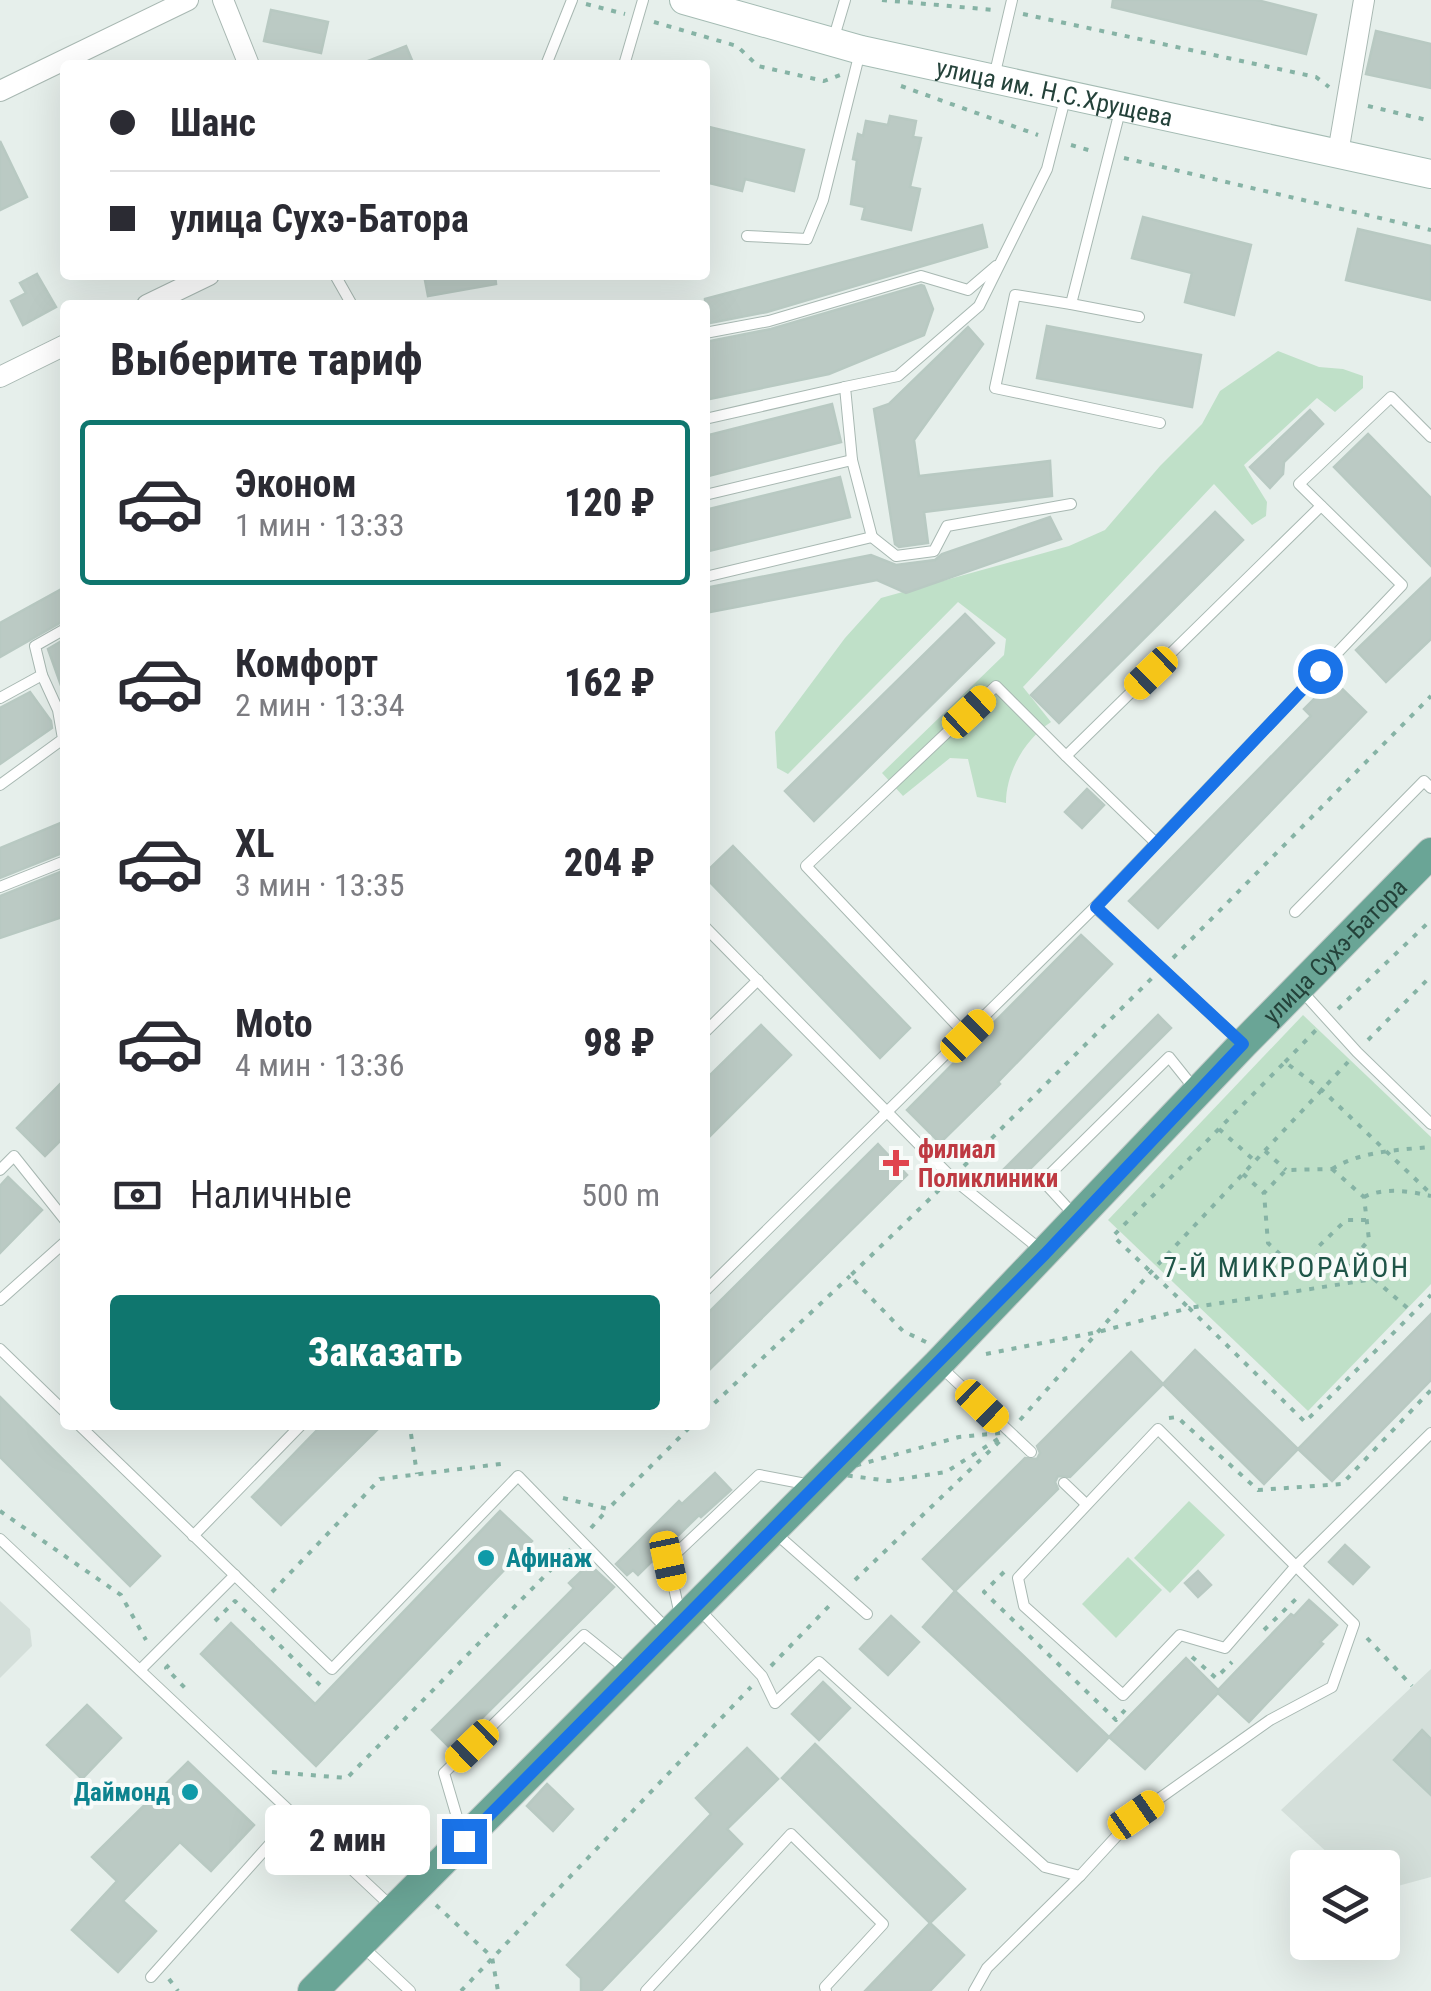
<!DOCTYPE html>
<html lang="ru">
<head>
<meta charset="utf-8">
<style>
  :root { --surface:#fff; --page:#f2f2f3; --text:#2b2b33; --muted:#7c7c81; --line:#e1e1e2; --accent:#0f766e }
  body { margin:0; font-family:"Roboto Condensed",sans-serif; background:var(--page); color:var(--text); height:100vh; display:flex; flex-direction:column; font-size:38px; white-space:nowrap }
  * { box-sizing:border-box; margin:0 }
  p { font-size:32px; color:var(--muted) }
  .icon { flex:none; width:55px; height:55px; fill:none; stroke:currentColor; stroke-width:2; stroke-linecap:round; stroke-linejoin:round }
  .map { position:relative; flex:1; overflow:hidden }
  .details { position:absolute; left:60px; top:300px; width:650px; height:1130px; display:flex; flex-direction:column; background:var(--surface); border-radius:10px; box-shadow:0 10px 40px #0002 }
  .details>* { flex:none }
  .guide { position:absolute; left:60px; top:60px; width:650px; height:220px; border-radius:10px; box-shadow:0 10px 40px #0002; display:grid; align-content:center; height:220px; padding:0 50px; background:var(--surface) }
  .fabs { position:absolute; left:1290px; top:1850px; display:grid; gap:20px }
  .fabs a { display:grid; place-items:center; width:110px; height:110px; border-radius:10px; background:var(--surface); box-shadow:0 10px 40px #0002; font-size:50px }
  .end { position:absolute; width:45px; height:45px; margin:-22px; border:12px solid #1a73e8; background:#fff; box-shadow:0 0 0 5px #fff }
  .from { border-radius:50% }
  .bubble { position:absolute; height:70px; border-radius:10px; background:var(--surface); box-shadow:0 10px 40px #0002; font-size:32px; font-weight:800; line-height:70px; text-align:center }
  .car { position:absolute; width:30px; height:60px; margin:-30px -15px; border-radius:12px; box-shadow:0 0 8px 2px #0007; background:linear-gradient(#f5c518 24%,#345 0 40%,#f5c518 0 76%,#345 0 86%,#f5c518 0) }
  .guide b { display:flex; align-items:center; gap:35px; height:95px; font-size:38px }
  .guide b+b { border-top:2px solid var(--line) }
  .guide i { width:25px; height:25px; background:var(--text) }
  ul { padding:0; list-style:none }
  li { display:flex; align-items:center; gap:30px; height:165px; margin:0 20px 15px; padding:0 30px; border:5px solid transparent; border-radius:10px }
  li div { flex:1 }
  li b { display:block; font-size:38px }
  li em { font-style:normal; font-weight:800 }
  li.on { border-color:var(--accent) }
  li>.icon { width:90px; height:90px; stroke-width:1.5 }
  h2 { padding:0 50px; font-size:45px; line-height:120px }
  .pay { display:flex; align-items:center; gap:25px; height:110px; padding:0 50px; font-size:38px }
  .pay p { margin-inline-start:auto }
  .primary-button { display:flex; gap:20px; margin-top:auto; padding:20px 50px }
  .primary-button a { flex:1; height:115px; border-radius:10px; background:var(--accent); color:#fff; font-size:40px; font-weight:800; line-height:115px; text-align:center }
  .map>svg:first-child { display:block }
  .built { fill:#d4dfda }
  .green { fill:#bfe0c8 }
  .building { fill:#bbcac4; stroke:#b8c9c2; stroke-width:2.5 }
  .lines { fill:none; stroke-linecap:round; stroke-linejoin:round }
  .service-casing { stroke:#a8b8b2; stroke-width:12 }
  .minor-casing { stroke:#a8b8b2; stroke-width:22 }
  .secondary-casing { stroke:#a4bbb3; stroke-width:30 }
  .primary-casing { stroke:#c2cac8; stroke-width:32 }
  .path { stroke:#86b3a5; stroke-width:4; stroke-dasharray:5 8; stroke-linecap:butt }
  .service { stroke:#fff; stroke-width:10 }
  .minor { stroke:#fff; stroke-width:20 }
  .secondary { stroke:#fff; stroke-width:28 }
  .primary { stroke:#6aa596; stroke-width:30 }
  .route { stroke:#1a73e8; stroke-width:12 }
  .health-dot { fill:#e0444e; stroke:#f7fbf9; stroke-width:4 }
  .culture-dot { fill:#0f9aa8; stroke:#f7fbf9; stroke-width:4 }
  .labels { text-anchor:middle; stroke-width:8; stroke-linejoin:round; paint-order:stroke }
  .street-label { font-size:25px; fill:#24423a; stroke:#f7fbf9 }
  .health-label { font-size:25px; font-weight:bold; fill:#be3a42; stroke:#f7fbf9; text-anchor:start }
  .culture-label { font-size:25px; font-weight:bold; fill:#0d838f; stroke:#f7fbf9; text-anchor:start }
  .neighbourhood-label { font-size:28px; letter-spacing:2.5px; fill:#1f5548; stroke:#f7fbf9 }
</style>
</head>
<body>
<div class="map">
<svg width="1431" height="1991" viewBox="0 0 1431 1991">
  <rect width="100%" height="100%" fill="#e6efeb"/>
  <g class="built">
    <path d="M 0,1601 L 30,1629 L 32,1646 L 0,1678 Z"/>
    <path d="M 1431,1669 L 1431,1877 L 1383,1890 L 1382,1868 L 1343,1867 L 1281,1810 Z"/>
  </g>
  <g class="green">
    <path d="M 1278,351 L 1319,367 L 1343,369 L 1363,376 L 1363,388 L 1335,412 L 1317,398 L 1244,465 L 1267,502 L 1266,516 L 1252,525 L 1214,484 L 1023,687 L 1051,722 C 1025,739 1006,772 1006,803 L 977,797 L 968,759 L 950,758 L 903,796 L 882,773 L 1004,655 L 1006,639 L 958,602 L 788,774 L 777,768 L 775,732 L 845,638 L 881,598 L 1069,546 L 1105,530 L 1160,466 L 1202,424 L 1220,391 Z"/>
    <path d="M 1303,1015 L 1431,1137 L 1431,1284 L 1308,1411 L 1108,1220 Z"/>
    <path d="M 1189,1501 L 1225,1535 L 1170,1593 L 1134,1558 Z"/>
    <path d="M 1128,1557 L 1162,1590 L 1116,1638 L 1082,1604 Z"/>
  </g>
  <g class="building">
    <path d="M 1113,0 L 1257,0 L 1316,15 L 1306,54 L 1112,7 Z"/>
    <path d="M 271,10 L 328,22 L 321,53 L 264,41 Z"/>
    <path d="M 1376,31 L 1431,44 L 1431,88 L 1366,74 Z"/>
    <path d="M 406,46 L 414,65 L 360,65 L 360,64 Z"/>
    <path d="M 890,116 L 916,121 L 913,137 L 921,138 L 910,187 L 920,189 L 911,230 L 862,219 L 865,207 L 851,204 L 857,160 L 853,159 L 858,134 L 863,136 L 866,121 L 888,125 Z"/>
    <path d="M 705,126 L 804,150 L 794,191 L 745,179 L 742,191 L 705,182 Z"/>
    <path d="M 0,141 L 27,197 L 0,210 Z"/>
    <path d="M 1143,217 L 1251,245 L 1234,315 L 1185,302 L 1192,273 L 1132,258 Z"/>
    <path d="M 982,225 L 987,247 L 767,312 L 705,324 L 705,299 Z"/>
    <path d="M 1358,229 L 1431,246 L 1431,300 L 1346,280 Z"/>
    <path d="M 37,274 L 56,307 L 23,325 L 11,301 L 26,293 L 20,283 Z"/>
    <path d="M 424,275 L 495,275 L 496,284 L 428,296 Z"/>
    <path d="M 921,285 L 924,286 L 933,309 L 924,335 L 829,374 L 705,400 L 705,342 L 771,329 Z"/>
    <path d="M 1047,326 L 1201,355 L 1192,407 L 1037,378 Z"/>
    <path d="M 968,327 L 983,344 L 914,440 L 919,476 L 1050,461 L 1052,496 L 924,512 L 928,543 L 899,547 L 895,544 L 874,409 L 889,404 Z"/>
    <path d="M 832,404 L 841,442 L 705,477 L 705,436 Z"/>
    <path d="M 1310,410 L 1323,424 L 1284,462 L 1283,474 L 1270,488 L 1250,467 Z"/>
    <path d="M 1368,434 L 1431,498 L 1431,566 L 1334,467 Z"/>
    <path d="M 840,477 L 850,517 L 705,552 L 705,510 Z"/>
    <path d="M 1215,512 L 1243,540 L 1059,723 L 1031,695 Z"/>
    <path d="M 1050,517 L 1061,539 L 906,593 L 877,580 L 705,613 L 705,588 L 871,555 L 896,565 L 935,560 L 942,554 Z"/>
    <path d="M 1431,578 L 1431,639 L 1386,682 L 1356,650 Z"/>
    <path d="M 65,587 L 65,620 L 0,657 L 0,623 Z"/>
    <path d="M 965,614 L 994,643 L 814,821 L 785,791 Z"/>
    <path d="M 65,639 L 65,690 L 63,691 L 48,649 Z"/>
    <path d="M 1333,680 L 1366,712 L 1158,928 L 1129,901 L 1311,716 L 1304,709 Z"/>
    <path d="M 30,692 L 51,721 L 52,728 L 0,764 L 0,708 Z"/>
    <path d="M 1087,789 L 1104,805 L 1082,828 L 1065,812 Z"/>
    <path d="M 65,821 L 65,852 L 0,878 L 0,848 Z"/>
    <path d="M 733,846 L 910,1028 L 880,1058 L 705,877 L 705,873 Z"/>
    <path d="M 65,870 L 65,916 L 0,938 L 0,896 Z"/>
    <path d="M 1081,935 L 1112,964 L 998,1082 L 1000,1084 L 940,1143 L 907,1110 Z"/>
    <path d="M 1158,1015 L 1171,1028 L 1010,1189 L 997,1176 Z"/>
    <path d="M 761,1025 L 791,1055 L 705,1141 L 705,1080 Z"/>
    <path d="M 65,1079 L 65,1136 L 45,1156 L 17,1128 Z"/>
    <path d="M 878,1144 L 907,1175 L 705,1374 L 705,1316 Z"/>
    <path d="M 8,1177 L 42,1210 L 0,1253 L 0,1186 Z"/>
    <path d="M 1431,1314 L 1431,1380 L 1332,1481 L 1298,1449 Z"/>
    <path d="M 1195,1350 L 1298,1449 L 1264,1484 L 1163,1384 Z"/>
    <path d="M 1131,1352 L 1163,1384 L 1070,1477 L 1058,1476 L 1055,1482 L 1058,1489 L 955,1591 L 923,1559 L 1025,1458 L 1037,1459 L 1040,1453 L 1037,1446 Z"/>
    <path d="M 0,1397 L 160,1556 L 130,1586 L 0,1457 Z"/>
    <path d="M 322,1425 L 382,1425 L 281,1525 L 252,1497 Z"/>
    <path d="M 715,1473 L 731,1490 L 701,1517 L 699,1515 L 638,1575 L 633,1570 L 627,1575 L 616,1564 L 679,1501 L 682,1504 Z"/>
    <path d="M 500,1511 L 532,1541 L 316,1766 L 201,1654 L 231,1623 L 315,1704 Z"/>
    <path d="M 1345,1545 L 1369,1567 L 1353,1584 L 1329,1562 Z"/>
    <path d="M 589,1564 L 614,1587 L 451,1749 L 432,1730 L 574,1588 L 569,1583 Z"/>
    <path d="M 1198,1571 L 1211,1585 L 1198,1597 L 1185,1583 Z"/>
    <path d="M 955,1591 L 1109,1737 L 1077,1771 L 923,1627 Z"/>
    <path d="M 1309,1600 L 1337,1625 L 1320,1642 L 1323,1644 L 1249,1722 L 1218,1693 L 1145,1769 L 1109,1737 L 1186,1658 L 1218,1690 L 1291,1614 L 1294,1616 Z"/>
    <path d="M 891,1616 L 919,1642 L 888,1675 L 860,1649 Z"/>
    <path d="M 823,1682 L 850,1708 L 819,1740 L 792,1714 Z"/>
    <path d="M 87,1705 L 121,1738 L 82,1779 L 47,1745 Z"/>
    <path d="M 1422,1730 L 1431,1739 L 1431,1795 L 1394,1760 Z"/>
    <path d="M 815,1744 L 965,1889 L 930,1923 L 782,1778 Z"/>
    <path d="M 747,1748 L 778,1779 L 727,1829 L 742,1844 L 601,1991 L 581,1991 L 581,1978 L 567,1965 L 711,1814 L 696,1798 Z"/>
    <path d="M 188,1762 L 254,1825 L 211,1871 L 180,1842 L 123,1901 L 156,1931 L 118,1972 L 72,1930 L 117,1881 L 92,1857 Z"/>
    <path d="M 547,1784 L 573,1809 L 553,1831 L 527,1806 Z"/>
    <path d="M 930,1923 L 964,1955 L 930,1991 L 865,1991 Z"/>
  </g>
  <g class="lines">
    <g class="service-casing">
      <g id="service">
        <path d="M 834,37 L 845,0"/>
        <path d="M 546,65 L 572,0"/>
        <path d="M 624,65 L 643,0"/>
        <path d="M 994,77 L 1012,0"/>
        <path d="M 1121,107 L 1071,304 L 1139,317"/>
        <path d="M 747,236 L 807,239 L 823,200 L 860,52"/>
        <path d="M 335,275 L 352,305"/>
        <path d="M 1071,304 L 1015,295 L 995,388 L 1160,423"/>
        <path d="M 705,333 L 769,321 L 921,276 L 968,290 L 996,266"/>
        <path d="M 705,419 L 845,387"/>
        <path d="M 852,460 L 845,387 L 898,376 L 979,306 L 1047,169 L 1066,95"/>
        <path d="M 705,495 L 852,460 L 872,537 L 705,577"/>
        <path d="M 872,537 L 896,556 L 934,551 L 947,526 L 1071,504"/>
        <path d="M 0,698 L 42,675 L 35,646 L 65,629"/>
        <path d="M 1066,756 L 1156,843"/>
        <path d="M 0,785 L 63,739 L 58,710 L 42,675"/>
        <path d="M 0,887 L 65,861"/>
        <path d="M 1095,907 L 1241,1042"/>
        <path d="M 1295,912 L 1424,781 L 1431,788"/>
        <path d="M 705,927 L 952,1178 L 1041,1250"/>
        <path d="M 1300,989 L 1357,1052 L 1431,1124"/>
        <path d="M 705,1032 L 758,980"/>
        <path d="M 967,1036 L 806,866 L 996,686 L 1066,756 L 1321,506"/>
        <path d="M 0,1170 L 14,1156 L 65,1220"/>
        <path d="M 1075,1216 L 1043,1181 L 1169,1057 L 1193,1087"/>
        <path d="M 705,1291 L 1095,907 L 1402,585 L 1299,484 L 1391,397 L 1431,437"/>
        <path d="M 0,1300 L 65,1242"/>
        <path d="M 0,1349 L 65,1412"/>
        <path d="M 942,1368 L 1031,1452"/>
        <path d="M 79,1425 L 332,1669 L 518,1476 L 668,1630"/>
        <path d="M 1064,1483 L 1086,1504"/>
        <path d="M 773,1531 L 867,1614"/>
        <path d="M 193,1536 L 301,1425"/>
        <path d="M 0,1539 L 393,1908"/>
        <path d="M 697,1607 L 762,1676 L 775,1703 L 819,1662 L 1045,1867 L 1080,1876"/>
        <path d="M 680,1615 L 668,1561 L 759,1475 L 811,1485"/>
        <path d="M 140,1670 L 235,1575"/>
        <path d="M 462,1834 L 444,1773 L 584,1635 L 626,1669"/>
        <path d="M 361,1945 L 410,1991"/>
        <path d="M 151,1977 L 294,1817"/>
        <path d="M 646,1991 L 791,1834 L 883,1924 L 825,1987 L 826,1991"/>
        <path d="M 974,1991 L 987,1968 L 1080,1876 L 1136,1815 L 1270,1720 L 1332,1687 L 1354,1624 L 1158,1429 L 1018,1578 L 1024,1606 L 1123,1695 L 1180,1635 L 1225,1648 L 1295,1567 L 1431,1433"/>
      </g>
    </g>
    <g class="minor-casing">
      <g id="minor">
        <path d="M 223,0 L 249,65"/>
        <path d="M 0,91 L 188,0"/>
        <path d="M 1338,153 L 1364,0"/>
        <path d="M 147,305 L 209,275"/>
        <path d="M 0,377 L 65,345"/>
      </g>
    </g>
    <g class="secondary-casing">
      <g id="secondary">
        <path id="s1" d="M 684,0 L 861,50 L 1431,174"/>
      </g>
    </g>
    <g class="primary-casing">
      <g id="primary">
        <path id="s2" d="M 313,1991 L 938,1364 L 1243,1044 L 1431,853"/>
      </g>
    </g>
    <g class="path">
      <path d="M 882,0 L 994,10"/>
      <path d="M 586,4 L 625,14"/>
      <path d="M 1023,14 L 1316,77 L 1329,87"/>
      <path d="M 654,22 L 737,46 L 758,66 L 824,81 L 840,75"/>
      <path d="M 901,86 L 1038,135"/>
      <path d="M 1368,106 L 1431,121"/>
      <path d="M 1071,145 L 1095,152"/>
      <path d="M 1124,158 L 1431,230"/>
      <path d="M 1173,958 L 1431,696"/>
      <path d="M 1338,1009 L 1431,920"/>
      <path d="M 1368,1040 L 1431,976"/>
      <path d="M 1285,1062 L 1317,1029"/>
      <path d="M 1219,1129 L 1255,1161"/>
      <path d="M 1265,1151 L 1286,1170"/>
      <path d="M 964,1166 L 1152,978"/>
      <path d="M 1332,1169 L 1364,1197 L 1369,1240 L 1342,1271 L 1297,1270 L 1268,1243 L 1264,1193 L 1286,1170 Z"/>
      <path d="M 1332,1169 C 1361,1151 1398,1150 1431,1147"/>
      <path d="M 1243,1174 L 1264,1193"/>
      <path d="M 1364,1197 C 1384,1187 1409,1191 1431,1196"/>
      <path d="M 1353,1257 L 1374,1279 L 1189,1308 L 1113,1236 L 1285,1062 L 1322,1090 L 1431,1194"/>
      <path d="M 1317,1271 L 1318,1247 L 1346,1220 L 1366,1220"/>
      <path d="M 1374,1279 L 1412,1312"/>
      <path d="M 926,1342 L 903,1331 L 850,1276 L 939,1190"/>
      <path d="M 986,1354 L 1098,1332 L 1189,1308 L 1305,1422 L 1431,1295"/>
      <path d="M 705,1412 L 850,1276"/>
      <path d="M 1169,1418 L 1177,1417 L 1258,1490 L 1342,1484 L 1431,1390"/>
      <path d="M 1020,1420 L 1150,1273 L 1348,1062"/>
      <path d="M 1009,1432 L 946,1472 L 889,1481 L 829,1473 L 959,1437 Z"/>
      <path d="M 411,1434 L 417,1474"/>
      <path d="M 563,1498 L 608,1509 L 692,1425"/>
      <path d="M 0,1511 L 121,1595 L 146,1640"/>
      <path d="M 591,1528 L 608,1509"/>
      <path d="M 1004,1572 L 984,1592 L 1116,1720 L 1125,1710"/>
      <path d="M 855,1580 L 1000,1441"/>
      <path d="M 272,1592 L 380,1479 L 508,1463"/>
      <path d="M 215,1621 L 235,1601 L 320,1685"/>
      <path d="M 1264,1630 L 1300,1595"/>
      <path d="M 1367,1638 L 1412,1686"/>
      <path d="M 1192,1657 L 1216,1678 L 1232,1662"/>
      <path d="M 169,1665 L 166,1668 L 185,1688"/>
      <path d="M 771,1666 L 831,1604"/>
      <path d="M 272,1772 L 347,1778 L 571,1549"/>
      <path d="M 436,1905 L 492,1957 L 498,1991"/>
      <path d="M 169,1979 L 178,1991"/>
      <path d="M 461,1991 L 751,1687"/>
    </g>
    <use href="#service" class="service"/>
    <use href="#minor" class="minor"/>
    <use href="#secondary" class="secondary"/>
    <use href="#primary" class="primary"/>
  </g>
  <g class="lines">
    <path class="route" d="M 464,1841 L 1045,1254 L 1243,1044 L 1096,907 L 1320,671"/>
  </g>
  <path class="health-dot" d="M891 1148h10v10h10v10h-10v10h-10v-10h-10v-10h10z"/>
  <g class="culture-dot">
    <circle cx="486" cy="1558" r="10"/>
    <circle cx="190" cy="1792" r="10"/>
  </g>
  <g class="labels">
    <g class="street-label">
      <text dy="9" stroke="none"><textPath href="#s1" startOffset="382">улица им. Н.С.Хрущева</textPath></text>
      <text dy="9" stroke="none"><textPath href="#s2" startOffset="1458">улица Сухэ-Батора</textPath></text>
    </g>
    <g class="health-label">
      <text x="918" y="1158">филиал<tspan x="918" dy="29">Поликлиники</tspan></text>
    </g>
    <g class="culture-label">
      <text x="506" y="1567">Афинаж</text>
      <text x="170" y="1801" text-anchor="end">Даймонд</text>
    </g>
    <g class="neighbourhood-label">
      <text x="1287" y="1277">7-Й МИКРОРАЙОН</text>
    </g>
  </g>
</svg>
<div class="fabs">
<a><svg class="icon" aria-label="layers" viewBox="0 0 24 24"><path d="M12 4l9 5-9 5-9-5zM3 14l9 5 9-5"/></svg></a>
</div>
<i class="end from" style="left:1320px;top:671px"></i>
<i class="end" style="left:464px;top:1841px"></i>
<div class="bubble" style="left:265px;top:1805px;width:165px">2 мин</div>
<i class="car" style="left:1151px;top:673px;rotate:226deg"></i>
<i class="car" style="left:969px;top:712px;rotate:47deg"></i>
<i class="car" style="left:967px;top:1036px;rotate:45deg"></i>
<i class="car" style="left:982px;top:1406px;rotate:134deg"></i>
<i class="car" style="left:668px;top:1561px;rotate:168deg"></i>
<i class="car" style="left:472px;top:1746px;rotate:226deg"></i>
<i class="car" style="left:1136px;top:1815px;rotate:55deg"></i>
<div class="guide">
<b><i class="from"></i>Шанс</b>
<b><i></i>улица Сухэ-Батора</b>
</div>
<section class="details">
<h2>Выберите тариф</h2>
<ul>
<li class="on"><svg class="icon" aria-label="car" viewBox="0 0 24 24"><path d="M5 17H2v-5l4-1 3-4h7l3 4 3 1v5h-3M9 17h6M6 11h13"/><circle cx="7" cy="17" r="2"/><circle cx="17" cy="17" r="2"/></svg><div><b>Эконом</b><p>1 мин · 13:33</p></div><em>120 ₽</em></li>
<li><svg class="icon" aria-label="car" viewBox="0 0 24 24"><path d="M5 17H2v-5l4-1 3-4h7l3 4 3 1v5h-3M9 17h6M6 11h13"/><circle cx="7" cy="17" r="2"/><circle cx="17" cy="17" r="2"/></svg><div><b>Комфорт</b><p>2 мин · 13:34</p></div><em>162 ₽</em></li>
<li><svg class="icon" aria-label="car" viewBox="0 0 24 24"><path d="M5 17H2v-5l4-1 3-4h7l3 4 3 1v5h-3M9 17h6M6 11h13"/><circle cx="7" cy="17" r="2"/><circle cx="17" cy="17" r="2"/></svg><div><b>XL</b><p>3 мин · 13:35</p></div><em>204 ₽</em></li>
<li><svg class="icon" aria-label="car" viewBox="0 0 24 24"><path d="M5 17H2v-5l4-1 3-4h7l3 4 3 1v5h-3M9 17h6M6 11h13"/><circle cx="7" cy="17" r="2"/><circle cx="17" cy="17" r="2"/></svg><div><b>Moto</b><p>4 мин · 13:36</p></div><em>98 ₽</em></li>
</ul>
<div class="pay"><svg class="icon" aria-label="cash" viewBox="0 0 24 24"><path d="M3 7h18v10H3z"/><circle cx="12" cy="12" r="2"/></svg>Наличные<p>500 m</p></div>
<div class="primary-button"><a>Заказать</a></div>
</section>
</div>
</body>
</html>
